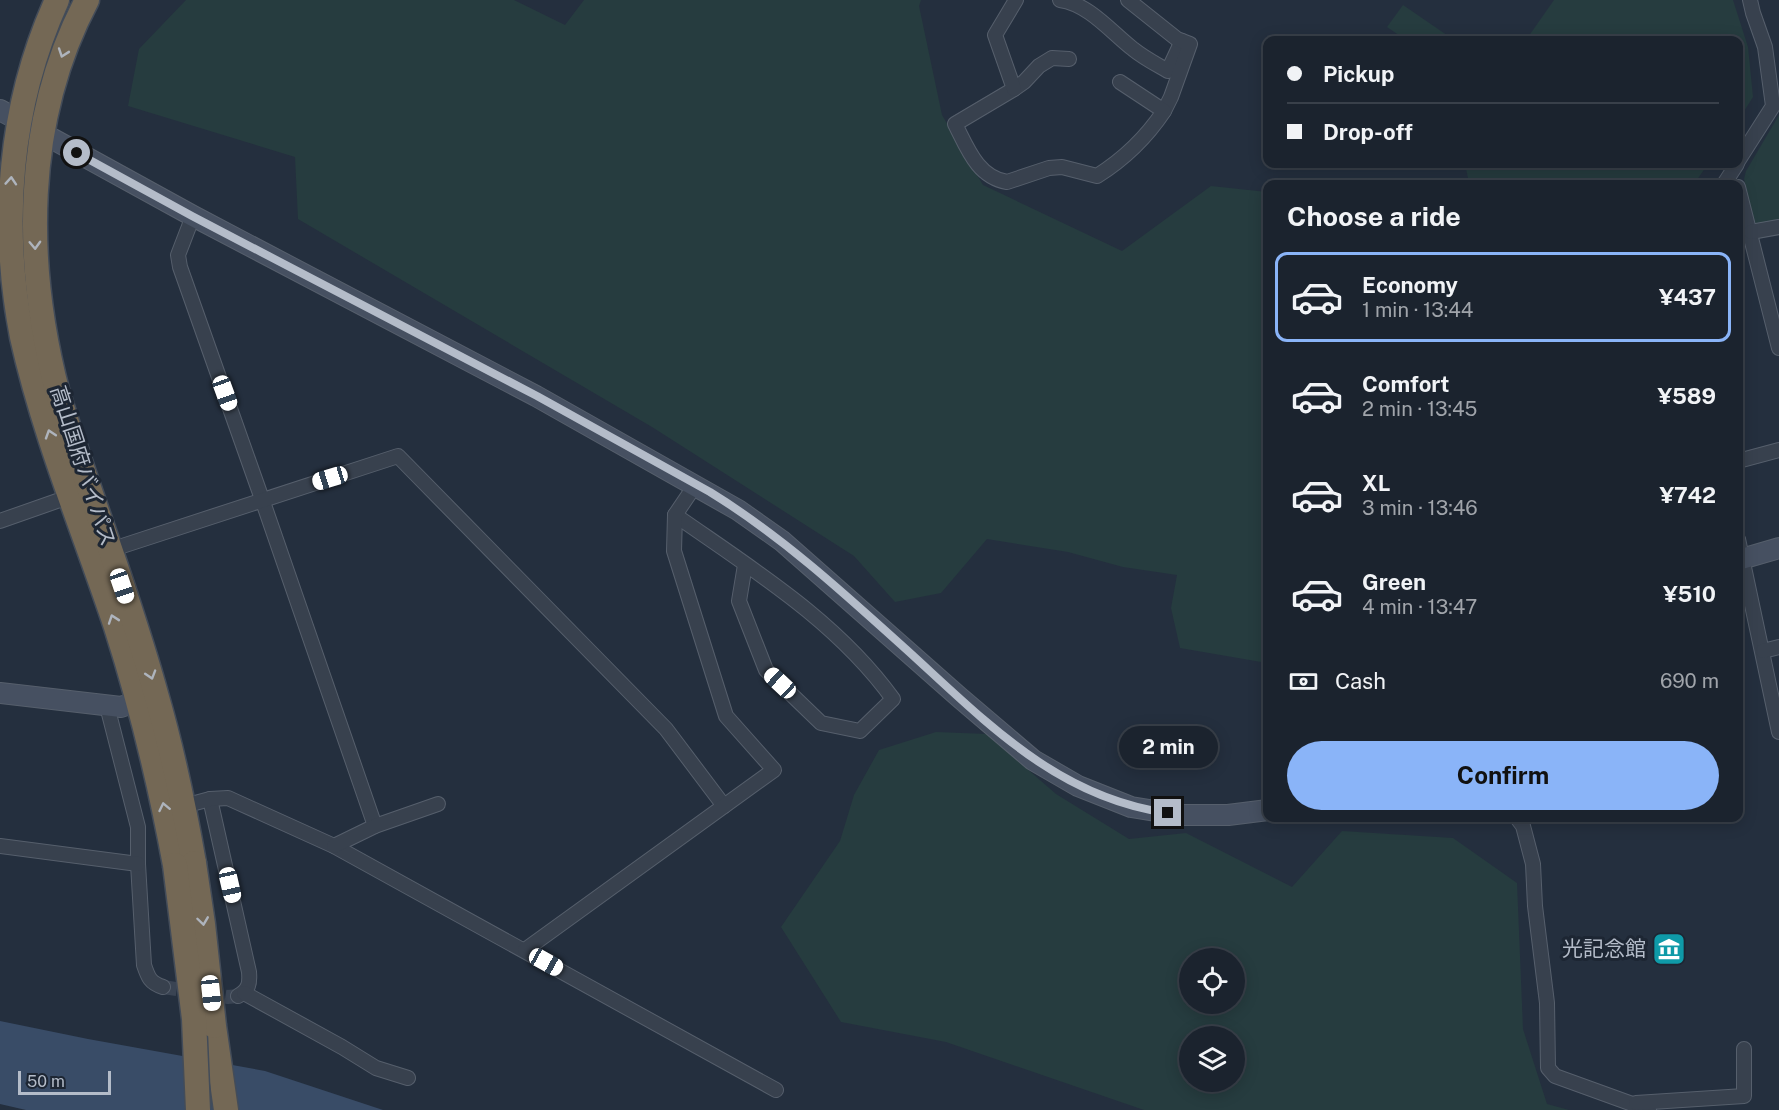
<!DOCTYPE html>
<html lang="en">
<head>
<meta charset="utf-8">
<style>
  :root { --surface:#1b232e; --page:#282f3a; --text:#f1f3f6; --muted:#a0a4aa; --line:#39404a; --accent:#8ab4f8 }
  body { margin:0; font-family:"Public Sans","Noto Sans JP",sans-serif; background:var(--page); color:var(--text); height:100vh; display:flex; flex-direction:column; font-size:22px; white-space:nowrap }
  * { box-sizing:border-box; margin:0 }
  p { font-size:20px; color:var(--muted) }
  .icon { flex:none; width:33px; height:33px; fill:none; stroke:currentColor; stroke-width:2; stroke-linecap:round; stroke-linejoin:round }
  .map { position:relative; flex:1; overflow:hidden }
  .sheet { position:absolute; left:1263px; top:180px; width:480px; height:642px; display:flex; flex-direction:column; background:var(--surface); border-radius:12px; box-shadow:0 3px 15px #0003,0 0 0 2px var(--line) }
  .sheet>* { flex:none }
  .hud { position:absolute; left:1263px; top:36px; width:480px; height:132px; border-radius:12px; box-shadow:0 3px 15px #0003,0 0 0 2px var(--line); display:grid; align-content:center; height:132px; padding:0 24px; background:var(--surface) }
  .controls { position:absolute; left:1179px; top:948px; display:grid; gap:12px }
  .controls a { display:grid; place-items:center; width:66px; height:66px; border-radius:50%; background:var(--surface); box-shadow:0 3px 15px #0003,0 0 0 2px var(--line); font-size:30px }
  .scale { position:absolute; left:18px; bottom:15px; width:93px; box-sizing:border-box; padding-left:6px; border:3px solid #b4bcc9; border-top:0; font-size:16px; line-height:21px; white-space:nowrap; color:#b4bcc9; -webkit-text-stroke:4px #1d2633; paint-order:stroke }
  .end { position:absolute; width:27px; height:27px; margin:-14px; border:8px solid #b4bcc9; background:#111; box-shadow:0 0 0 3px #111 }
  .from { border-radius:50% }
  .bubble { position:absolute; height:42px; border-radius:21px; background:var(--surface); box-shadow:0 3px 15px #0003,0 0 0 2px var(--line); font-size:20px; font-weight:700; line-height:42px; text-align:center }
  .car { position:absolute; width:18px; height:36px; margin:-18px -9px; border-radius:8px; box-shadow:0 0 4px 2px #0007; background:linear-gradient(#fff 24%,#345 0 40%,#fff 0 76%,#345 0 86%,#fff 0) }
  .hud b { display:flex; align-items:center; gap:21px; height:57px; font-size:22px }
  .hud b+b { border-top:2px solid var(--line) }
  .hud i { width:15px; height:15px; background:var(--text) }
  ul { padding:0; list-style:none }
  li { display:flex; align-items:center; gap:18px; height:90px; margin:0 12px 9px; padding:0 12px; border:3px solid transparent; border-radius:12px }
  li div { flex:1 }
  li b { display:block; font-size:22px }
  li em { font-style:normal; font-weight:700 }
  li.selected { border-color:var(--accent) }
  li>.icon { width:54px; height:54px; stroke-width:1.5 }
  h2 { padding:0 24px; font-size:27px; line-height:72px }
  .pay { display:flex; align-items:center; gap:15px; height:66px; padding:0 24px; font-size:22px }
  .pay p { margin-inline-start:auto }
  .button { display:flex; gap:12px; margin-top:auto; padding:12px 24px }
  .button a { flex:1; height:69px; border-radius:36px; background:var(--accent); color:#111; font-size:24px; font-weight:700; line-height:69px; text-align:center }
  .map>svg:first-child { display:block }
  .green { fill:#263c3f; fill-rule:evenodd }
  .water { fill:#394c67 }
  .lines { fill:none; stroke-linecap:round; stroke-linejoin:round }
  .street-tunnel { stroke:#3a4453; stroke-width:14; stroke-dasharray:14 7; stroke-linecap:butt }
  .street-casing { stroke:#565f6c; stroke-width:16 }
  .secondary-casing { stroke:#565f6c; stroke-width:22 }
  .highway-casing { stroke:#434c59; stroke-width:27 }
  .street { stroke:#38414e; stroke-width:14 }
  .secondary { stroke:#465061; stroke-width:20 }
  .highway { stroke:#746855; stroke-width:24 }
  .highway-bridge-casing { stroke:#434c59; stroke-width:27; stroke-linecap:butt }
  .highway-bridge { stroke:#746855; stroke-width:24 }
  .oneway { stroke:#aeb4bd }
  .route { stroke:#b4bcc9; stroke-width:8 }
  .labels { text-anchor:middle; stroke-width:6; stroke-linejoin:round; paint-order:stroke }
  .street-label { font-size:21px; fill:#b4bcc9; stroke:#1d2633 }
  .poi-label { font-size:21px; fill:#b4bcc9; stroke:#1d2633; text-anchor:end }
</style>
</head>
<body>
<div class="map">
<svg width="1779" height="1110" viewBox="0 0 1779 1110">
  <rect width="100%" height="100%" fill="#242f3e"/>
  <g class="green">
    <path d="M 186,0 L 514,0 L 565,25 L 584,0 L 921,0 L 919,6 L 942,115 L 983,185 L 1122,251 L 1211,186 L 1267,192 L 1267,663 L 1180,648 L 1171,608 L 1177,575 L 1123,567 L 1068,552 L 987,539 L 941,593 L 895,602 L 854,556 L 652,427 L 298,219 L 295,157 L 128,106 L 139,49 Z"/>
    <path d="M 1554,0 L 1733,0 L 1748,47 L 1753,97 L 1739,119 L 1738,40 L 1526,40 Z"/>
    <path d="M 1403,5 L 1454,40 L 1406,40 L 1387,27 Z"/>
    <path d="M 1779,115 L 1779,221 L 1758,225 L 1754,222 L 1744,179 L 1746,171 Z"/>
    <path d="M 1465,164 L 1708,164 L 1694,184 L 1477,184 L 1468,178 Z"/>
    <path d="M 936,732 L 987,734 L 1056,794 L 1129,839 L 1186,833 L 1292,887 L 1342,831 L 1453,838 L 1517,883 L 1523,1029 L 1547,1104 L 1569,1110 L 1144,1110 L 946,1042 L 841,1022 L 781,927 L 840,841 L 854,795 L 879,750 ZM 1190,958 L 1234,958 L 1234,1004 L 1190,1004 ZM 1190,1036 L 1234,1036 L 1234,1082 L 1190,1082 Z"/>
  </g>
  <path class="water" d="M 0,1021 L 88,1039 L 265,1071 L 383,1110 L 26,1110 L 0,1104 Z"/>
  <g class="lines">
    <path class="street-tunnel" d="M 163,987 L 228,997 L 238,996"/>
    <g class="street-casing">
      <g id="street">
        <path d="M 1060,0 C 1089,4 1111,32 1133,49 C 1144,58 1156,64 1168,71 L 1182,41"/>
        <path d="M 1128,0 L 1177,39 L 1190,44 L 1171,97 L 1164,111"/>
        <path d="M 1069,59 L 1052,58 L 1039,66 L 1024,82 L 1014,89 L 955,124 C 967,147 977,177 1007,182 L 1049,168 L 1062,167 L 1097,176 C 1124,159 1146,138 1164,111 L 1120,82"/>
        <path d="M 1014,89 L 995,35 L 1016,0"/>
        <path d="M 1738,161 L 1773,106 L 1765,47 L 1753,13 L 1750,0"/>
        <path d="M 1724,184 L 1737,164"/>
        <path d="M 1738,187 L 1779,348"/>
        <path d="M 193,216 L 178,255 L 180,267 L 262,499 L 375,826"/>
        <path d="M 1751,232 L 1779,227"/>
        <path d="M 1738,461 L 1779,450"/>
        <path d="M 675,515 C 752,569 837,621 893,699 L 860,731 L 821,723 L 766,670 L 739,601 L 745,565"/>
        <path d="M 0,521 L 71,496"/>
        <path d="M 1738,539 L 1779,732"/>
        <path d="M 110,550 L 398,456 L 666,729 L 724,806"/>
        <path d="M 1763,651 L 1779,647"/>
        <path d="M 107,706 L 138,827 L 138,864 L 144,965 C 148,977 150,983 163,987"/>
        <path d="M 210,799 L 249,972 C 250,983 249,990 238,996"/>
        <path d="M 184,806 L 210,799 L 228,798 L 334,846 L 776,1090"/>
        <path d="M 1517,818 L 1523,826 L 1533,864 L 1535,906 L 1547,1003 L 1548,1068 L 1555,1076 L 1649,1110"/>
        <path d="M 0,846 L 138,864"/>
        <path d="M 334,846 L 375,826 L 438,804"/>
        <path d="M 525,950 L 774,770 L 726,716 L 674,551 L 675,515 L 696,484"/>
        <path d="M 244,993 L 342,1047 L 376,1068 L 408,1078"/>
        <path d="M 1636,1103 L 1744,1096 L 1744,1049"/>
      </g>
    </g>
    <g class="secondary-casing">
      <g id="secondary">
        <path d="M 0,110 L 193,216 L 536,396 L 738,510 L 782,541 L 959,697 L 1033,760 L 1078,786 L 1131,807 L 1180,815 L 1228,815 L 1268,810"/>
        <path d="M 1738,560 L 1779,548"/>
        <path d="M 0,693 L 121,707 L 138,701"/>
      </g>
    </g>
    <g class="highway-casing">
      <g id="highway">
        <path d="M 57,0 C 9,106 0,224 22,337 C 44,436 84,531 116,627 C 141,705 160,784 175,865"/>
        <path d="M 87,0 C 23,121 24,264 58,394 C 89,494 128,592 156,694 C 172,749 184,806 194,863"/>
        <path d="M 214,1026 L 226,1110"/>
      </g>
    </g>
    <use href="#street" class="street"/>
    <use href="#secondary" class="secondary"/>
    <use href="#highway" class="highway"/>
    <g class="highway-bridge-casing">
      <g id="highway-bridge">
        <path d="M 194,863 L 203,924 L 214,1026"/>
        <path d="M 175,865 L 194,1019 L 198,1110"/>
      </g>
    </g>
    <use href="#highway-bridge" class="highway-bridge"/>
  </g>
  <defs><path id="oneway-chevron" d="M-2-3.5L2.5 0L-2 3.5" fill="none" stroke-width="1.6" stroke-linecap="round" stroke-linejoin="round" transform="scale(1.5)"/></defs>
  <g class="oneway">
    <use href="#oneway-chevron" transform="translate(63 53) rotate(109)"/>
    <use href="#oneway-chevron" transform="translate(11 181) rotate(-86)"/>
    <use href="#oneway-chevron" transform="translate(35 245) rotate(88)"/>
    <use href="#oneway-chevron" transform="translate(50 434) rotate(-108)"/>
    <use href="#oneway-chevron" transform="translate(113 619) rotate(-109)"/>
    <use href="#oneway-chevron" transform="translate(151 675) rotate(73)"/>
    <use href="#oneway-chevron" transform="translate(164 807) rotate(-102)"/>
    <use href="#oneway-chevron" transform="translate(203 921) rotate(82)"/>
  </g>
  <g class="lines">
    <path class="route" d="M 77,153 L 192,216 L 537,396 L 710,492 C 783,537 845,594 908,651 C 986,722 1058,798 1168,813"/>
  </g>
  <defs>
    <g id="museum-square" transform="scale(1.725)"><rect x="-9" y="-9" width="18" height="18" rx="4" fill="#0f9aa8" stroke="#1d2633"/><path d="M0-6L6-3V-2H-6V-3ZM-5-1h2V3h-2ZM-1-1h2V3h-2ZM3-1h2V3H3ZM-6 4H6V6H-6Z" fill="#fff"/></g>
  </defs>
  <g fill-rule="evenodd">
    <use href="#museum-square" x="1669" y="949"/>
  </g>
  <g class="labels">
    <g class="street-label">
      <text transform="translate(83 466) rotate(72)" y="7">高山国府バイパス</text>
    </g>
    <g class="poi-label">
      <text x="1646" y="956">光記念館</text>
    </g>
  </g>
</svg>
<div class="controls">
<a><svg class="icon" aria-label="locate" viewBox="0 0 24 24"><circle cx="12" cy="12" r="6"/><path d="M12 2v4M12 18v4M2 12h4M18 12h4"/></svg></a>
<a><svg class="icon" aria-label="layers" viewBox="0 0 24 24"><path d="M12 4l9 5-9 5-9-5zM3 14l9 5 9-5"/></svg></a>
</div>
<div class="scale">50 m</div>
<i class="end from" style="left:77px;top:153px"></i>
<i class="end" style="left:1168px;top:813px"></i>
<div class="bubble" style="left:1119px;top:726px;width:99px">2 min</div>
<i class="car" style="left:225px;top:393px;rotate:160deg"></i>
<i class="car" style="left:330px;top:478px;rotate:253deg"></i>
<i class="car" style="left:122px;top:586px;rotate:161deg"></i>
<i class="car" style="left:780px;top:683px;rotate:313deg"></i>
<i class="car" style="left:230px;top:885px;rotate:167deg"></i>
<i class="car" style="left:546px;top:962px;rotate:119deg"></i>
<i class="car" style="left:211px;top:993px;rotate:174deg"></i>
<div class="hud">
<b><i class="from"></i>Pickup</b>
<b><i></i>Drop-off</b>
</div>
<section class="sheet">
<h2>Choose a ride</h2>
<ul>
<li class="selected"><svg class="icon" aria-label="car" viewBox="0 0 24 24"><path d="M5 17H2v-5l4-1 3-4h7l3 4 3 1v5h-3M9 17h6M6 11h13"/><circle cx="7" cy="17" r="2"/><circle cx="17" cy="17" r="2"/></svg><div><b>Economy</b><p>1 min · 13:44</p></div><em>¥437</em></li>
<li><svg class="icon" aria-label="car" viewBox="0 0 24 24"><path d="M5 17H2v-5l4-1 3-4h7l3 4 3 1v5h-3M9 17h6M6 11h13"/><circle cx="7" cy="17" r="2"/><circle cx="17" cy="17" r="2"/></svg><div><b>Comfort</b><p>2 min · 13:45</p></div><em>¥589</em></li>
<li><svg class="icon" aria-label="car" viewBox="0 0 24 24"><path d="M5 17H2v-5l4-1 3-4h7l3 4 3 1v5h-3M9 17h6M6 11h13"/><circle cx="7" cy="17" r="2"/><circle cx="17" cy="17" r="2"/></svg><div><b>XL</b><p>3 min · 13:46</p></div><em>¥742</em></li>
<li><svg class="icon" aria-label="car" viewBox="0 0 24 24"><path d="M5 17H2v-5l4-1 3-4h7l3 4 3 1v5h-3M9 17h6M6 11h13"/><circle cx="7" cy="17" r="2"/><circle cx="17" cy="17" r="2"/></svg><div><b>Green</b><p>4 min · 13:47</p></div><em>¥510</em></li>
</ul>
<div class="pay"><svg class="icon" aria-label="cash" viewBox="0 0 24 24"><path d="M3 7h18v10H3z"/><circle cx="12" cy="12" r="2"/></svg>Cash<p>690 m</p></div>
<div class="button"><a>Confirm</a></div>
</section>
</div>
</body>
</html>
